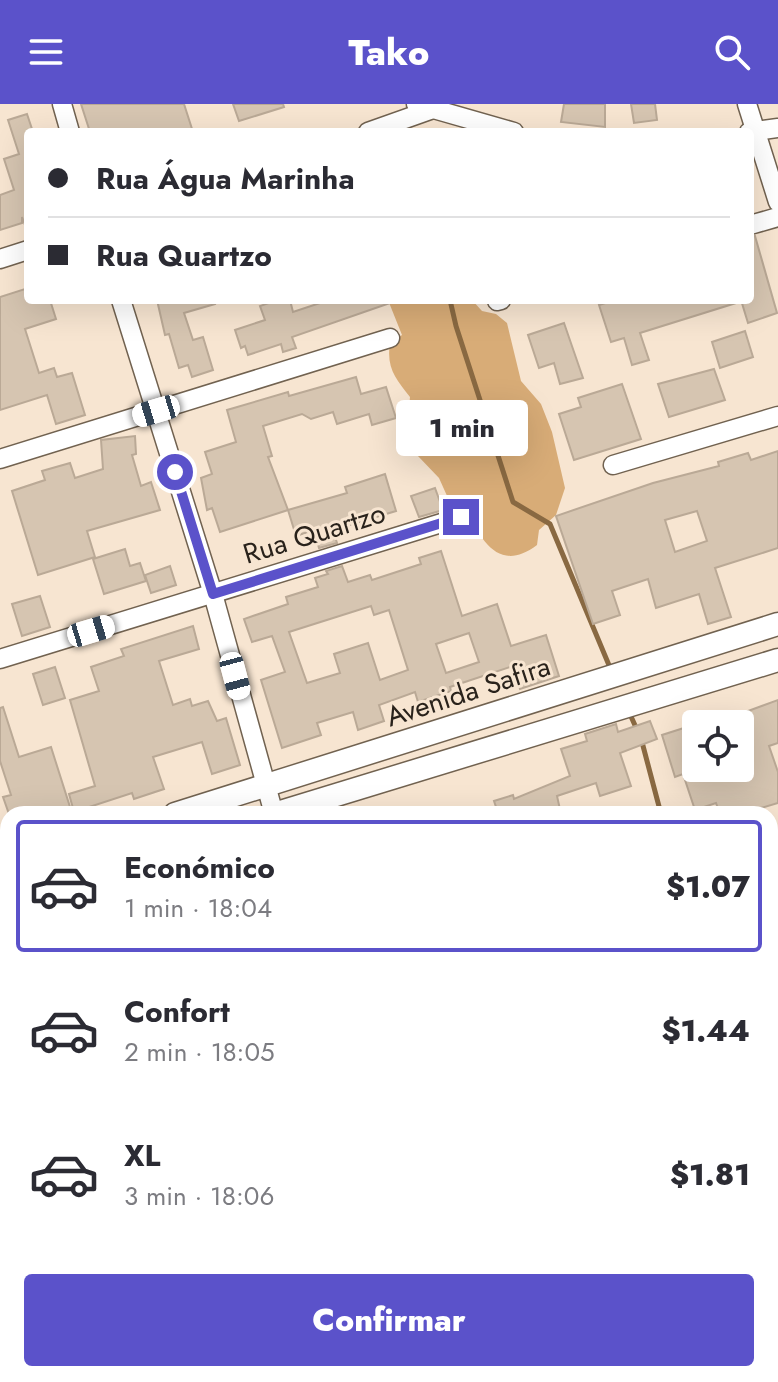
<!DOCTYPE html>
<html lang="es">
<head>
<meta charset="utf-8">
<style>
  :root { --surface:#fff; --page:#f7f7f7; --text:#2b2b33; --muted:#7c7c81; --line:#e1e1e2; --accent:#5b52ca }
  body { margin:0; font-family:Jost,sans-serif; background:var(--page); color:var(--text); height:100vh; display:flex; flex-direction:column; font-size:30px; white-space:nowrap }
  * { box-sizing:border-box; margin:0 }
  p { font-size:26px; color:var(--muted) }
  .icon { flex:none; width:44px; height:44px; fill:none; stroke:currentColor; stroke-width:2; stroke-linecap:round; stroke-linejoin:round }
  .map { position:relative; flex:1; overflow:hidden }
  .sheet { position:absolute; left:0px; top:702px; width:778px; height:576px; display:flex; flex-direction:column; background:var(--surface); border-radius:24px 24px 0 0; box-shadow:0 8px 32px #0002 }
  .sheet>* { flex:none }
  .top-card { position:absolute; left:24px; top:24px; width:730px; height:176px; border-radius:8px; box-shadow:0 8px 32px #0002; display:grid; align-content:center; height:176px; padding:0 24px; background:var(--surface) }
  .fabs { position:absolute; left:682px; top:606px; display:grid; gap:16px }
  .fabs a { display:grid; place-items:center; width:72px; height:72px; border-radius:8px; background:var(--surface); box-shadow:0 8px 32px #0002; font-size:40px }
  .end { position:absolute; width:36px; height:36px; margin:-18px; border:10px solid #5b52ca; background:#fff; box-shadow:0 0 0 4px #fff }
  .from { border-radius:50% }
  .bubble { position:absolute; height:56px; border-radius:8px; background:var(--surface); box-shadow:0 8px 32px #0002; font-size:26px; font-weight:800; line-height:56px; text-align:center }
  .car { position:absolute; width:24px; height:48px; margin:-24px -12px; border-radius:10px; box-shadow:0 0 6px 2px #0007; background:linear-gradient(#fff 24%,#345 0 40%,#fff 0 76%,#345 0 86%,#fff 0) }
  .top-card b { display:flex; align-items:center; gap:28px; height:76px; font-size:30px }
  .top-card b+b { border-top:2px solid var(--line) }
  .top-card i { width:20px; height:20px; background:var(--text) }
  ul { padding:14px 0 0; list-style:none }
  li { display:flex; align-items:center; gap:24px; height:132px; margin:0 16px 12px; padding:0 8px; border:4px solid transparent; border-radius:8px }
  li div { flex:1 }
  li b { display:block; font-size:30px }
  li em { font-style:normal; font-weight:800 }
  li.current { border-color:var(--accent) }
  li>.icon { width:72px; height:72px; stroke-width:1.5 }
  .primary-button { display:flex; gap:16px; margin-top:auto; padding:16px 24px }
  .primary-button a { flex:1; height:92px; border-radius:8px; background:var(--accent); color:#fff; font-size:32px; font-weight:800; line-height:92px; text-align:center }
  header { display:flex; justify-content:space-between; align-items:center; height:104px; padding:0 24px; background:var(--accent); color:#fff; font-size:36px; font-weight:800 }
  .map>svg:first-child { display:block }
  .forest { fill:#d8ac77 }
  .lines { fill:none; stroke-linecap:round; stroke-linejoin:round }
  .stream { stroke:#896942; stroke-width:5 }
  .building { fill:#d6c5b1; stroke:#baa996; stroke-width:2; fill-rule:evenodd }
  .minor-casing { stroke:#716250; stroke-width:21 }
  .tertiary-casing { stroke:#716250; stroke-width:25 }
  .minor { stroke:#fff; stroke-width:18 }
  .tertiary { stroke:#fff; stroke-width:22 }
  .route { stroke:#5b52ca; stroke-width:10 }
  .labels { text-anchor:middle; stroke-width:6; stroke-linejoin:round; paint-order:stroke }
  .street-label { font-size:28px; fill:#29221b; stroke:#f7e5d1 }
</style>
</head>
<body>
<header><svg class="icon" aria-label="menu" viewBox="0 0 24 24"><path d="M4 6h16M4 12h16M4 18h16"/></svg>Tako<svg class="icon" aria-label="search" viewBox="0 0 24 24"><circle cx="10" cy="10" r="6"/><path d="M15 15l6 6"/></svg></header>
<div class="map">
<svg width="778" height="1278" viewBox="0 0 778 1278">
  <rect width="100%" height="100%" fill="#f7e5d1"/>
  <g class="forest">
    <path d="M 388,196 L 472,196 L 482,207 L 496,210 L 507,219 L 521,277 L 541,300 L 552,328 L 565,384 L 556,411 L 539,426 L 537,441 C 500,469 482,438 467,407 L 452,403 L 439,374 L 417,351 L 407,324 L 410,293 C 396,275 386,264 390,239 L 402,231 Z"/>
    <path d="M 778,1079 L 778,1278 L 622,1278 L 621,1270 L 770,1270 L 770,1082 Z"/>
  </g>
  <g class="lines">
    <g class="stream">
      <path d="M 450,196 L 456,222 L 513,398 L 550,420 L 611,566"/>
      <path d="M 629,608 L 638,628"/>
      <path d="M 642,638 L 661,710"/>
      <path d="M 770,1199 L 778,1208"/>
    </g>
  </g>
  <g class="building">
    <path d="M 81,0 L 184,0 L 193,28 L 90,28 Z"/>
    <path d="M 233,0 L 283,0 L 284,3 L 239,17 Z"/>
    <path d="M 564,0 L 605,0 L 605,23 L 561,18 Z"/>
    <path d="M 631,0 L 655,0 L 657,16 L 634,19 Z"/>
    <path d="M 27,10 L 33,28 L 28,28 L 28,120 L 25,121 L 22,113 L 22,119 L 0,126 L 0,91 L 14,86 L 4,55 L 19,50 L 8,16 Z"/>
    <path d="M 755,132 L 777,209 L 748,219 L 741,196 L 750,196 L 750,133 Z"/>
    <path d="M 28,184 L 28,196 L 50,196 L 56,215 L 25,225 L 39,269 L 54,264 L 57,273 L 72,269 L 85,311 L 56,320 L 47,291 L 0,306 L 0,193 Z"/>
    <path d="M 157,196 L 214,196 L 215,200 L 184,209 L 193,236 L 203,233 L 213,266 L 192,273 L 188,261 L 179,264 L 169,230 L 165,231 Z"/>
    <path d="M 277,196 L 290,196 L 293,208 L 329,196 L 390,196 L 390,199 L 292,233 L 296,244 L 283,248 L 281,240 L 248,251 L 245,242 L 241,244 L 235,226 L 265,216 L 260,202 Z"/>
    <path d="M 615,196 L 735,196 L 736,199 L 640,229 L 649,256 L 632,261 L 624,234 L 611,238 L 599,201 Z"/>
    <path d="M 564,219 L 583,274 L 560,280 L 554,259 L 539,264 L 528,231 Z"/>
    <path d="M 745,227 L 753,253 L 720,264 L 712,238 Z"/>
    <path d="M 714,265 L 725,296 L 669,313 L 658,280 Z"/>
    <path d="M 356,273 L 361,290 L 386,283 L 396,314 L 372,321 L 369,310 L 337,320 L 333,308 L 311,315 L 302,310 L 263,322 L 272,352 L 268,353 L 288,406 L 220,428 L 212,404 L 207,406 L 201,374 L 212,370 L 205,348 L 236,338 L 227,306 L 288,288 L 289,292 Z"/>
    <path d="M 622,280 L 641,335 L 574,356 L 559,310 L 581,303 L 578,294 Z"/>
    <path d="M 135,332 L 136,350 L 132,351 L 141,382 L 151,378 L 160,406 L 87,427 L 95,453 L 38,471 L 12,387 L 45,376 L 42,367 L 70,359 L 75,374 L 103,365 L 101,336 Z"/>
    <path d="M 778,347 L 778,444 L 715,464 L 731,513 L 708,520 L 699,490 L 656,504 L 648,475 L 612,487 L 620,511 L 593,520 L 556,412 L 653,379 L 719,362 L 718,358 L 748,349 L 751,356 ZM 697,407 L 707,437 L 675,448 L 665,416 Z"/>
    <path d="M 385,370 L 396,407 L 333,426 L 337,439 L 319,444 L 314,426 L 296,432 L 288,406 L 347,389 L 345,383 Z"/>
    <path d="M 435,384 L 443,406 L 419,413 L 411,392 Z"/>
    <path d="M 125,445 L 130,462 L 140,459 L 146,477 L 104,490 L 93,455 Z"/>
    <path d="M 441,447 L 462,512 L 497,500 L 511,542 L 546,531 L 559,572 L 520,585 L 513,562 L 450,583 L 451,587 L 418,598 L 415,588 L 379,601 L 384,617 L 358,626 L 353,608 L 317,619 L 321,631 L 282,644 L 261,576 L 285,568 L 272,532 L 252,538 L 244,515 L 288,500 L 286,493 L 318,483 L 315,474 L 328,470 L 326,467 L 342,462 L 348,478 L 370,471 L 372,476 L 421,460 L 419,454 ZM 371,502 L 374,511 L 389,506 L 408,566 L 380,576 L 368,539 L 334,550 L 340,569 L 307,579 L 289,528 ZM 469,529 L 479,558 L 446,569 L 436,540 Z"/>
    <path d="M 170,462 L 176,481 L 151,489 L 145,471 Z"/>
    <path d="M 40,492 L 50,523 L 22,532 L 12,500 Z"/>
    <path d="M 193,522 L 199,545 L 159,557 L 173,601 L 190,595 L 192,602 L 208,597 L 217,617 L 226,614 L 240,661 L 212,670 L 202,638 L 153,653 L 164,685 L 134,695 L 132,689 L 74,708 L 69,690 L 95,682 L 70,596 L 99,587 L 91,563 L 124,552 L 121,545 Z"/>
    <path d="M 55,563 L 65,594 L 43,601 L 33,570 Z"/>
    <path d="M 778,596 L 778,639 L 769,642 L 778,668 L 778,699 L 751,707 L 752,710 L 720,710 L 716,699 L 695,706 L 683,670 L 675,673 L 662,631 L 690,622 L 696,641 L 696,664 L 740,664 L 740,610 Z"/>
    <path d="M 3,603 L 19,653 L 51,643 L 70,703 L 50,710 L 9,710 L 3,693 L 11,691 L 0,657 L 0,604 Z"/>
    <path d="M 650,617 L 657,635 L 620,649 L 631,682 L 600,692 L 596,679 L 557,692 L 561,710 L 479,710 L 496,703 L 494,697 L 513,691 L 514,695 L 570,672 L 561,645 L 587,637 L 585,630 L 616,620 L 618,628 Z"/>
  </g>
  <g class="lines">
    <g class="minor-casing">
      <g id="minor">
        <path d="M 62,0 L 70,28"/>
        <path d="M 416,0 L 514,28"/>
        <path d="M 747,0 L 778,98"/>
        <path d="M 368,28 L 430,6"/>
        <path d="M 749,28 L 778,24"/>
        <path d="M 750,121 L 778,113"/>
        <path d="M 0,155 L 28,146"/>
        <path d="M 121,196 L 213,490 L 274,710"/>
        <path d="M 497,197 L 501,196"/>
        <path d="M 0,355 L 390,234"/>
        <path d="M 613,361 L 778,312"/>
        <path d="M 0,555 L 461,413"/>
        <path d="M 770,767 L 778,765"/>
        <path d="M 0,1005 L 8,1003"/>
        <path d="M 0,1205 L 8,1202"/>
      </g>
    </g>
    <g class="tertiary-casing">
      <g id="tertiary">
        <path d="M 175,710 L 778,520"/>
        <path d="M 274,710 L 778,556"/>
        <path d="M 0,763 L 8,761"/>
        <path d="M 0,796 L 8,793"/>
      </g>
    </g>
    <use href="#minor" class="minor"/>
    <use href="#tertiary" class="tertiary"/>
  </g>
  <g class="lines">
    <path class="route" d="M 175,368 L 213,490 L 461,413"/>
  </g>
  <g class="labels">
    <g class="street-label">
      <text transform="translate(314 429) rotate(-17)" y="10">Rua Quartzo</text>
      <text transform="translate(468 587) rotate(-18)" y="10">Avenida Safira</text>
    </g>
  </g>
</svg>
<div class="fabs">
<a><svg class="icon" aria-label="locate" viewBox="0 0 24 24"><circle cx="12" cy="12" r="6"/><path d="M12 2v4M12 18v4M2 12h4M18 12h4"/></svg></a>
</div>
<i class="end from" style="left:175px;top:368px"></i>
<i class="end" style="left:461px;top:413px"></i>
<div class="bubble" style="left:396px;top:296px;width:132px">1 min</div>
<i class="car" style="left:156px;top:307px;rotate:253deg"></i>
<i class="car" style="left:91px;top:527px;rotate:73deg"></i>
<i class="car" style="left:235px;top:572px;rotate:165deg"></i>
<div class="top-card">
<b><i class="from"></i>Rua Água Marinha</b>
<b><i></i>Rua Quartzo</b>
</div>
<section class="sheet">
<ul>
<li class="current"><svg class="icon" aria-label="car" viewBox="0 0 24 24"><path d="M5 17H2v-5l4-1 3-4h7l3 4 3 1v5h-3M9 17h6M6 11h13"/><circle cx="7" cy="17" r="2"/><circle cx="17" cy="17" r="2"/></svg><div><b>Económico</b><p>1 min · 18:04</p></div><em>$1.07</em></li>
<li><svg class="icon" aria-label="car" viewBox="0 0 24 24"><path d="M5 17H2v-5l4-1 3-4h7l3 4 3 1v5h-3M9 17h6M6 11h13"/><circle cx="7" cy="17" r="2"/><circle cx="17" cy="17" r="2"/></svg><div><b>Confort</b><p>2 min · 18:05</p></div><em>$1.44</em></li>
<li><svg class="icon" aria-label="car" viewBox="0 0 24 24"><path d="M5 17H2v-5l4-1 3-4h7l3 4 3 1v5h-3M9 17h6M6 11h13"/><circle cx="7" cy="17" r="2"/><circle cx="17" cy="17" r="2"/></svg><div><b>XL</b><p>3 min · 18:06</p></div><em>$1.81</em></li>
</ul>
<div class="primary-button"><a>Confirmar</a></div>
</section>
</div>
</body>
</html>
